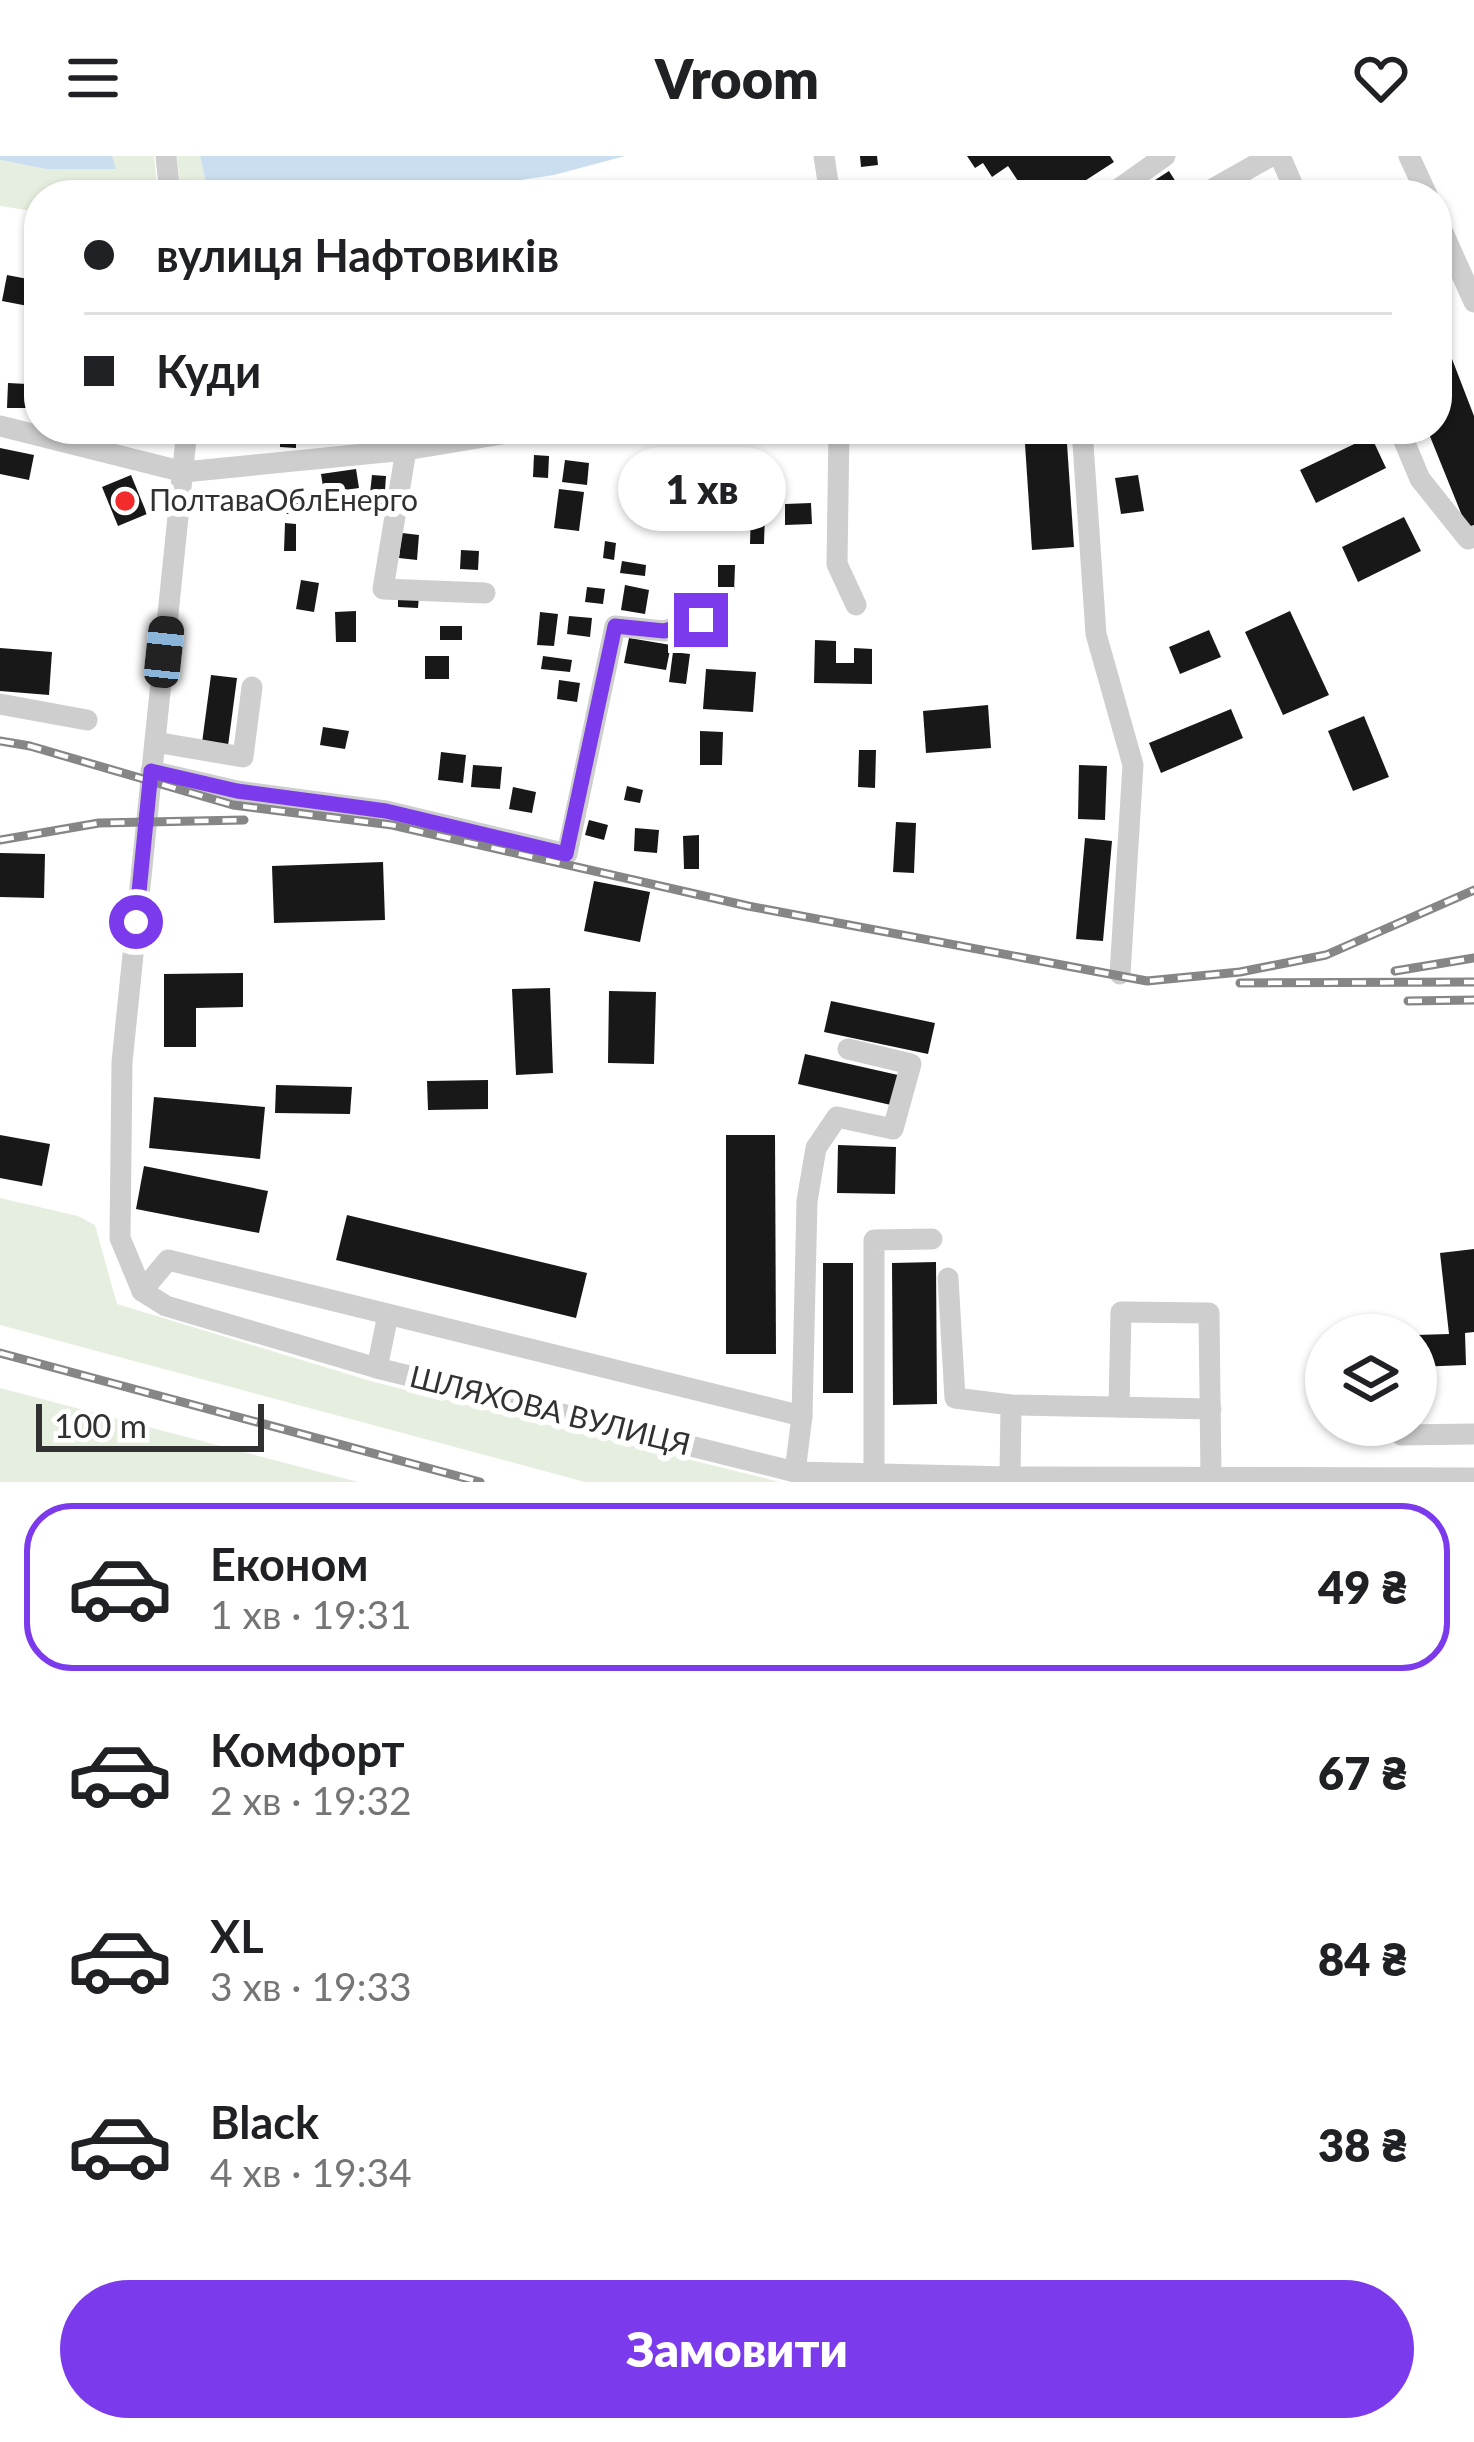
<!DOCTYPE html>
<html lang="uk">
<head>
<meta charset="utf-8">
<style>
  :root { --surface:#fff; --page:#f2f2f2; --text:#202124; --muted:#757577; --line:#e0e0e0; --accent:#7c3aed }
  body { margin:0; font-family:Lato,sans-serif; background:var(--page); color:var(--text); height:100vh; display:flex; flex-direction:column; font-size:45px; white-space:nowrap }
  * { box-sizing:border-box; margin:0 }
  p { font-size:39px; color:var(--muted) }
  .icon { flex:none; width:66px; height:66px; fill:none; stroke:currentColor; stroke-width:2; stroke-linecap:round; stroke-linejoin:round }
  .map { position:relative; height:1326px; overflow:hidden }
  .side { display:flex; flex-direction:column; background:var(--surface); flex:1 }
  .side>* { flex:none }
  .guide { position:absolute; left:24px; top:24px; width:1428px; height:264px; border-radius:48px; box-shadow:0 3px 9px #0004; display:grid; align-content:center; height:264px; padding:0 60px; background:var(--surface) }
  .tools { position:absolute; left:1305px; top:1158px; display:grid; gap:24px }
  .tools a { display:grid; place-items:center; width:132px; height:132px; border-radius:50%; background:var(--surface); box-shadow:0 3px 9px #0004; font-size:60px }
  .scale { position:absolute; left:36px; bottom:30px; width:228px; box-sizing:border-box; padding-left:12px; border:6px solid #313131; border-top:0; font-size:33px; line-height:42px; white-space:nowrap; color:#313131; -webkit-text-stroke:9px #fff; paint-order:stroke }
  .end { position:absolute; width:54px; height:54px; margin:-27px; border:15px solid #7c3aed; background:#fff; box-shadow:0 0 0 6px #fff }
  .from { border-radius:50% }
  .bubble { position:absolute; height:84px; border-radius:42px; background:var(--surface); box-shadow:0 3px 9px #0004; font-size:39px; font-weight:800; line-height:84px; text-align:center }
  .car { position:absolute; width:36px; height:72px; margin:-36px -18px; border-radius:15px; box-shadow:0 0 9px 3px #0007; background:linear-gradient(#222 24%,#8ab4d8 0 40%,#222 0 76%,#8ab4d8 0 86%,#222 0) }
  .guide b { display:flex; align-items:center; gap:42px; height:114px; font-size:45px }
  .guide b+b { border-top:3px solid var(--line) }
  .guide i { width:30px; height:30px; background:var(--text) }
  ul { padding:21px 0 0; list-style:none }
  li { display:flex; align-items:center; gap:36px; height:168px; margin:0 24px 18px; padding:0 36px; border:6px solid transparent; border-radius:48px }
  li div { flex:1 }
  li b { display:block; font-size:45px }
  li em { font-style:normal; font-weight:800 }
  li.selected { border-color:var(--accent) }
  li>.icon { width:108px; height:108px; stroke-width:1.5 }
  .button { display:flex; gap:24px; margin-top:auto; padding:24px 60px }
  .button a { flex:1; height:138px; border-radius:72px; background:var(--accent); color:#fff; font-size:48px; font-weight:800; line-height:138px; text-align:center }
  header { display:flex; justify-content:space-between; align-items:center; height:156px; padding:0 60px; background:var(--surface); font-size:54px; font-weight:800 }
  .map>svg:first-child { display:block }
  .green { fill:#e6efdf }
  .water { fill:#cbdeef }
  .building { fill:#181818 }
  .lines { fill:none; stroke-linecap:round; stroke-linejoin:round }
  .minor { stroke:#cecece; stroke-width:21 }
  .rail-casing { stroke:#868686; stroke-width:9 }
  .rail { stroke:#fff; stroke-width:4.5; stroke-dasharray:14; stroke-linecap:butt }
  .route { stroke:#7c3aed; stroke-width:15 }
  .poi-dot { fill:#f12c2b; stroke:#fff; stroke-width:4.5 }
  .labels { text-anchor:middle; stroke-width:12; stroke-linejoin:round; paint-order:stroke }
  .poi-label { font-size:30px; fill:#313131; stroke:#fff; text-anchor:start }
  .street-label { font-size:30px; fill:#313131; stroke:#fff }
</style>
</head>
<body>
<header><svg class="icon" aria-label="menu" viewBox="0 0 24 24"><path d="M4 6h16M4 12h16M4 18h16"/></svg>Vroom<svg class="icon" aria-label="heart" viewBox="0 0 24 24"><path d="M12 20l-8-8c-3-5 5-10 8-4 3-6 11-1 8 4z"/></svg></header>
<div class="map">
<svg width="1474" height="1326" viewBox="0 0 1474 1326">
  <rect width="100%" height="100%" fill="#fff"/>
  <g class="green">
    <path d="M 112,0 L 154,0 L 158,39 L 39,39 L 39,56 L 0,50 L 0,4 L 46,13 L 115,13 Z"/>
    <path d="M 177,0 L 200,0 L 206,27 L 180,29 Z"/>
    <path d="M 0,1042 L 78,1060 L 95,1069 L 117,1148 L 374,1226 L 780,1326 L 585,1326 L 0,1169 Z"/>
    <path d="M 0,1232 L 316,1315 L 358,1326 L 0,1326 Z"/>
  </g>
  <g class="water">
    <path d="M 0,0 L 112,0 L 116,13 L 46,13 L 0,4 Z"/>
    <path d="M 200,0 L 625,0 L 554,19 L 420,39 L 230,39 L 206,27 Z"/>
  </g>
  <g class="building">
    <path d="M 860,0 L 877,0 L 878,9 L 861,11 Z"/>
    <path d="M 967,0 L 1110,0 L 1114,6 L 1063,39 L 997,39 L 1018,25 L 1008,10 L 992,21 L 983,7 L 975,12 Z"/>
    <path d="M 1169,15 L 1181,34 L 1174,39 L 1160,39 L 1152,26 Z"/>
    <path d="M 7,119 L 33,124 L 28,150 L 2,145 Z"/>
    <path d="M 1437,164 L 1474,260 L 1474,369 L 1467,372 L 1427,273 L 1437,273 Z"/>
    <path d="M 8,227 L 27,228 L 26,252 L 7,252 Z"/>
    <path d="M 202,273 L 220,273 L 219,284 L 201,284 Z"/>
    <path d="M 280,273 L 296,273 L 296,292 L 280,291 Z"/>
    <path d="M 1024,273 L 1066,273 L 1074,391 L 1032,394 Z"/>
    <path d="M 1371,280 L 1386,312 L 1316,347 L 1300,314 Z"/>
    <path d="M 0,292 L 34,299 L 29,324 L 0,318 Z"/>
    <path d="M 534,299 L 549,300 L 548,322 L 533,321 Z"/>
    <path d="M 565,304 L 589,307 L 587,329 L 562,326 Z"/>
    <path d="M 721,307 L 738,308 L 736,336 L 719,334 Z"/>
    <path d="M 356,313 L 359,332 L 324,337 L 321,318 Z"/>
    <path d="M 635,314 L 657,315 L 656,335 L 633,334 Z"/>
    <path d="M 131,319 L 147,358 L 118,370 L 102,331 Z"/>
    <path d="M 372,319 L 386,320 L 384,349 L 369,347 Z"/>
    <path d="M 1138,319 L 1144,355 L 1121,358 L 1115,322 Z"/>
    <path d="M 283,333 L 300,334 L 299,358 L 283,358 Z"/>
    <path d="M 559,333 L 584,336 L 579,375 L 554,372 Z"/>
    <path d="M 811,347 L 812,368 L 785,369 L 785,348 Z"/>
    <path d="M 751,354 L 765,355 L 764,388 L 750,388 Z"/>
    <path d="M 1404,361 L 1421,395 L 1358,426 L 1342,391 Z"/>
    <path d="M 285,367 L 296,368 L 296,395 L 284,395 Z"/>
    <path d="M 402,377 L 419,379 L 417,404 L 399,402 Z"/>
    <path d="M 605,385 L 616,387 L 614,404 L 603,402 Z"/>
    <path d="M 461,394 L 479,395 L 478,414 L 460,413 Z"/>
    <path d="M 622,405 L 646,409 L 645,420 L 620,417 Z"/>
    <path d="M 718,409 L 735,409 L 734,437 L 718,437 Z"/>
    <path d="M 301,424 L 319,427 L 314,456 L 296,453 Z"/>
    <path d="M 625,429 L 649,434 L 645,458 L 621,454 Z"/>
    <path d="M 587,431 L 605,433 L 603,448 L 585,446 Z"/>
    <path d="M 398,438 L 419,439 L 418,452 L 398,451 Z"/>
    <path d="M 356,455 L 356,486 L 336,486 L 335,456 Z"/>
    <path d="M 1290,455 L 1329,539 L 1283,559 L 1245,476 Z"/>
    <path d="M 540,456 L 558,458 L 554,490 L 537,489 Z"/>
    <path d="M 569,460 L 592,462 L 590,481 L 567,478 Z"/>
    <rect x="440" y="470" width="22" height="14"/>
    <path d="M 1209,474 L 1221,501 L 1180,518 L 1169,491 Z"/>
    <path d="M 629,482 L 671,489 L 666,514 L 624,507 Z"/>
    <path d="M 815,484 L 836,485 L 836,507 L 854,507 L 854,492 L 872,493 L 872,528 L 814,527 Z"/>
    <path d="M 0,492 L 52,496 L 49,539 L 0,535 Z"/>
    <path d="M 673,496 L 690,498 L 686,528 L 669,526 Z"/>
    <rect x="425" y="500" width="24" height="23"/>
    <path d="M 543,500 L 572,504 L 570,516 L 541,513 Z"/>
    <path d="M 706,513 L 756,516 L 753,556 L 703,553 Z"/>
    <path d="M 211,519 L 237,522 L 228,590 L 202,587 Z"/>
    <path d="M 559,524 L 580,527 L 577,546 L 557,543 Z"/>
    <path d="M 988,549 L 991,592 L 926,597 L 923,555 Z"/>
    <path d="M 1231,553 L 1243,582 L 1161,617 L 1149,587 Z"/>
    <path d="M 1364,560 L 1389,621 L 1353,635 L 1328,575 Z"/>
    <path d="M 323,571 L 349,575 L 345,593 L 320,589 Z"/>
    <path d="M 700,575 L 723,576 L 722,609 L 700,609 Z"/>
    <path d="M 859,594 L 876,594 L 875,632 L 858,631 Z"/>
    <path d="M 441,596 L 466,599 L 463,627 L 438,624 Z"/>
    <path d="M 473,609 L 502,611 L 500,633 L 471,631 Z"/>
    <path d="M 1079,609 L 1107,610 L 1105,664 L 1078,663 Z"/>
    <path d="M 627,630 L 643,634 L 640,647 L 624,644 Z"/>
    <path d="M 513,631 L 536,636 L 532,657 L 509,653 Z"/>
    <path d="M 589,664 L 608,669 L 604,684 L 585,679 Z"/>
    <path d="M 896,666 L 916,667 L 914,717 L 893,716 Z"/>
    <path d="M 635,672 L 659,674 L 657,697 L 634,695 Z"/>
    <path d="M 699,679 L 699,713 L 684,713 L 683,680 Z"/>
    <path d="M 1085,682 L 1112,685 L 1103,785 L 1076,783 Z"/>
    <path d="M 0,697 L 45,698 L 44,742 L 0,741 Z"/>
    <path d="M 383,706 L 385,764 L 274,767 L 272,710 Z"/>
    <path d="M 594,725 L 650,736 L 640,786 L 584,775 Z"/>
    <path d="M 243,817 L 243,851 L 196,852 L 196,891 L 164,891 L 164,818 Z"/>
    <path d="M 550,832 L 553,917 L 516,919 L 512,833 Z"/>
    <path d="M 609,835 L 656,836 L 654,908 L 608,907 Z"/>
    <path d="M 831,845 L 935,867 L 928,898 L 824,876 Z"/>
    <path d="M 805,898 L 898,919 L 891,949 L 798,928 Z"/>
    <path d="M 488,924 L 488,953 L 428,954 L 427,925 Z"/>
    <path d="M 276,929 L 352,931 L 350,958 L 275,957 Z"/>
    <path d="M 154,941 L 265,951 L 260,1003 L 149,992 Z"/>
    <path d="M 0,979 L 50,988 L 42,1030 L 0,1022 Z"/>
    <path d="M 726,979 L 775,979 L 776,1198 L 726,1198 Z"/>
    <path d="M 838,989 L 896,991 L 895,1038 L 837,1037 Z"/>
    <path d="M 144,1010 L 268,1035 L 259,1077 L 136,1053 Z"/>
    <path d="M 347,1059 L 587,1117 L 576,1162 L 336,1104 Z"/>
    <path d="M 1474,1093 L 1474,1176 L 1465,1177 L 1466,1209 L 1416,1211 L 1416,1179 L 1449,1178 L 1440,1097 Z"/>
    <path d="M 936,1106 L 937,1248 L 893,1249 L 892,1107 Z"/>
    <rect x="823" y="1107" width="30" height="130"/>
  </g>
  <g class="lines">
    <g class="minor">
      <path d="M 166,0 L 170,39"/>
      <path d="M 824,0 L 830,39"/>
      <path d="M 1280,0 L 1297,39"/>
      <path d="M 1409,0 L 1427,39"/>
      <path d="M 1110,39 L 1165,0"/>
      <path d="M 1202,39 L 1271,0"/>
      <path d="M 1437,63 L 1474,146"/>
      <path d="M 0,270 L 184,316 L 406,294 L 531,273"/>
      <path d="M 839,273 L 837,408 L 856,449"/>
      <path d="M 1082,273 L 1096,478 L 1133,609 L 1120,818"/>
      <path d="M 1399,273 L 1420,323 L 1468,383 L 1474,380"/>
      <path d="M 406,294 L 383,433 L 485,437"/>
      <path d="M 0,548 L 87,564"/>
      <path d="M 155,586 L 243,601 L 252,531"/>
      <path d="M 151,615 L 237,635 L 386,655 L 567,698 L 615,470 L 664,475 L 701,463"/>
      <path d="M 948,1122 L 955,1242 L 1011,1249 L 1211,1253"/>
      <path d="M 142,1135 L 166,1150 L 377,1212 L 795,1316 L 1010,1321 L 1474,1322"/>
      <path d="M 142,1135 L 120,1082 L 122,906 L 187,273"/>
      <path d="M 142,1135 L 168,1104 L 802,1260"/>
      <path d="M 377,1212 L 388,1159"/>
      <path d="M 1119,1251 L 1121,1156 L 1209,1157 L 1211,1322"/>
      <path d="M 1401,1279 L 1474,1278"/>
      <path d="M 795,1316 L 802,1260 L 807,1045 L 816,992 L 837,961 L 893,973 L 911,908 L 848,893"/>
      <path d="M 874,1318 L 874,1084 L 932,1083"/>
      <path d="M 1010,1321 L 1011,1249"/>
    </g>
    <g class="rail-casing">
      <g id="rail">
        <path d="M 0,585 L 30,590 L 233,649 L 392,669 L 748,750 L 1147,825 L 1240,816 L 1326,799 L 1474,734"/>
        <path d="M 0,684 L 99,667 L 244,664"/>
        <path d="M 1395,815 L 1474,802"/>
        <path d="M 1240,827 L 1474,826"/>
        <path d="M 1408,845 L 1474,844"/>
        <path d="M 0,1197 L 480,1326"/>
      </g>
    </g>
    <use href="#rail" class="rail"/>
  </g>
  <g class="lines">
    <path class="route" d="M 136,766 L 151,615 L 237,635 L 386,655 L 566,698 L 615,470 L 664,475 L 701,464"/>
  </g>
  <circle class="poi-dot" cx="125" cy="345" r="12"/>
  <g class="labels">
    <g class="poi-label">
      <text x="149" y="355">ПолтаваОблЕнерго</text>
    </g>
    <g class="street-label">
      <text transform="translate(550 1255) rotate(14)" y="10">ШЛЯХОВА ВУЛИЦЯ</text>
    </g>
  </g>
</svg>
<div class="tools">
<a><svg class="icon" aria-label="layers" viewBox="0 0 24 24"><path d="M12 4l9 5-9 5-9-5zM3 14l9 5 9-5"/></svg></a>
</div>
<div class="scale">100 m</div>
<i class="end from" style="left:136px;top:766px"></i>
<i class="end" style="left:701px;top:464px"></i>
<div class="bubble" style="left:618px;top:291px;width:168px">1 хв</div>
<i class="car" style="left:164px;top:496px;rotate:6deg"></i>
<div class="guide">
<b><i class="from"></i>вулиця Нафтовиків</b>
<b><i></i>Куди</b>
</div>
</div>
<section class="side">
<ul>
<li class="selected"><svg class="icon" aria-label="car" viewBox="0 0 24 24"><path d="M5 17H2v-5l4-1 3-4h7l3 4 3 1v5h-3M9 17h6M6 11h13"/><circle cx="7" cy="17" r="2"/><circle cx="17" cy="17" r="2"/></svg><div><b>Економ</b><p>1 хв · 19:31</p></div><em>49 ₴</em></li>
<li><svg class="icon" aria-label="car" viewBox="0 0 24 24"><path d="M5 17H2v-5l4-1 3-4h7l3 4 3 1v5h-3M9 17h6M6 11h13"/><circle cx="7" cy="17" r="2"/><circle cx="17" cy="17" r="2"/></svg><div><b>Комфорт</b><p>2 хв · 19:32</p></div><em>67 ₴</em></li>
<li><svg class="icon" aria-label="car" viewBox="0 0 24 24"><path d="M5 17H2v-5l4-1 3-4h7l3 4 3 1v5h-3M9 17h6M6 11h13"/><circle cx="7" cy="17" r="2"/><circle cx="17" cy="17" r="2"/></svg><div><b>XL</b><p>3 хв · 19:33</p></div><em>84 ₴</em></li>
<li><svg class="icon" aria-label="car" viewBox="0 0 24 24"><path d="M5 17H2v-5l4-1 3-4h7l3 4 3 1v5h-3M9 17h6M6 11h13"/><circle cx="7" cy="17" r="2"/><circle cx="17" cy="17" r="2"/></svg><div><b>Black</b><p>4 хв · 19:34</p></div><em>38 ₴</em></li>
</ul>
<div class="button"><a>Замовити</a></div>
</section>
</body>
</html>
